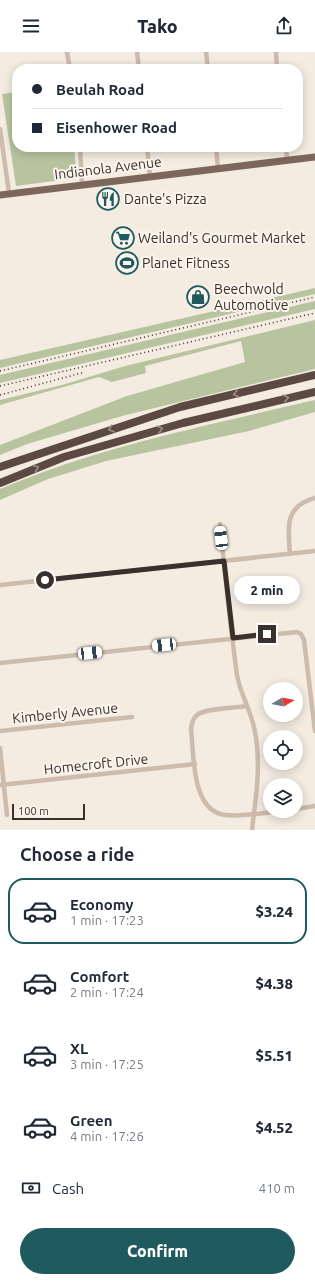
<!DOCTYPE html>
<html lang="en">
<head>
<meta charset="utf-8">
<style>
  :root { --surface:#fff; --page:#f6f6f7; --text:#1f2937; --muted:#747a83; --line:#e0e1e3; --accent:#1f5a5e }
  body { margin:0; font-family:Ubuntu,sans-serif; background:var(--page); color:var(--text); height:100vh; display:flex; flex-direction:column; font-size:15px; white-space:nowrap }
  * { box-sizing:border-box; margin:0 }
  p { font-size:13px; color:var(--muted) }
  .icon { flex:none; width:22px; height:22px; fill:none; stroke:currentColor; stroke-width:2; stroke-linecap:round; stroke-linejoin:round }
  .map { position:relative; height:778px; overflow:hidden }
  .panel { display:flex; flex-direction:column; background:var(--surface); flex:1 }
  .panel>* { flex:none }
  .top-card { position:absolute; left:12px; top:12px; width:291px; height:88px; border-radius:16px; box-shadow:0 2px 10px #0003; display:grid; align-content:center; height:88px; padding:0 20px; background:var(--surface) }
  .needle { width:26px; rotate:80deg }
  .fabs { position:absolute; left:263px; top:630px; display:grid; gap:8px }
  .fabs a { display:grid; place-items:center; width:40px; height:40px; border-radius:50%; background:var(--surface); box-shadow:0 2px 10px #0003; font-size:20px }
  .scale { position:absolute; left:12px; bottom:10px; width:73px; box-sizing:border-box; padding-left:4px; border:2px solid #3b302b; border-top:0; font-size:11px; line-height:14px; white-space:nowrap; color:#3b302b; -webkit-text-stroke:3px #fbf5ee; paint-order:stroke }
  .end { position:absolute; width:18px; height:18px; margin:-9px; border:5px solid #3b302b; background:#fff; box-shadow:0 0 0 2px #fff }
  .from { border-radius:50% }
  .bubble { position:absolute; height:28px; border-radius:14px; background:var(--surface); box-shadow:0 2px 10px #0003; font-size:13px; font-weight:800; line-height:28px; text-align:center }
  .car { position:absolute; width:12px; height:24px; margin:-12px -6px; border-radius:5px; box-shadow:0 0 3px 1px #0007; background:linear-gradient(#fff 24%,#345 0 40%,#fff 0 76%,#345 0 86%,#fff 0) }
  .top-card b { display:flex; align-items:center; gap:14px; height:38px; font-size:15px }
  .top-card b+b { border-top:1px solid var(--line) }
  .top-card i { width:10px; height:10px; background:var(--text) }
  ul { padding:0; list-style:none }
  li { display:flex; align-items:center; gap:12px; height:66px; margin:0 8px 6px; padding:0 12px; border:2px solid transparent; border-radius:16px }
  li div { flex:1 }
  li b { display:block; font-size:15px }
  li em { font-style:normal; font-weight:800 }
  li.on { border-color:var(--accent) }
  li>.icon { width:36px; height:36px; stroke-width:1.5 }
  h2 { padding:0 20px; font-size:18px; line-height:48px }
  .pay { display:flex; align-items:center; gap:10px; height:44px; padding:0 20px; font-size:15px }
  .pay p { margin-inline-start:auto }
  .primary-button { display:flex; gap:8px; margin-top:auto; padding:8px 20px }
  .primary-button a { flex:1; height:46px; border-radius:24px; background:var(--accent); color:#fff; font-size:16px; font-weight:800; line-height:46px; text-align:center }
  header { display:flex; justify-content:space-between; align-items:center; height:52px; padding:0 20px; background:var(--surface); font-size:18px; font-weight:800 }
  .map>svg:first-child { display:block }
  .green { fill:#b8c4a0 }
  .lines { fill:none; stroke-linecap:round; stroke-linejoin:round }
  .street { stroke:#cdbbac; stroke-width:4.5 }
  .primary { stroke:#7d675c; stroke-width:7 }
  .highway { stroke:#5c4a42; stroke-width:8 }
  .rail { stroke:#3b302b; stroke-width:1.5; stroke-dasharray:1 3; stroke-linecap:butt }
  .oneway { stroke:#9c8e87 }
  .route { stroke:#3b302b; stroke-width:5 }
  .labels { text-anchor:middle; stroke-width:4; stroke-linejoin:round; paint-order:stroke }
  .street-label { font-size:14px; fill:#3b302b; stroke:#fbf5ee }
  .poi-label { font-size:14px; fill:#3b302b; stroke:#fbf5ee; text-anchor:start }
</style>
</head>
<body>
<header><svg class="icon" aria-label="menu" viewBox="0 0 24 24"><path d="M4 6h16M4 12h16M4 18h16"/></svg>Tako<svg class="icon" aria-label="share" viewBox="0 0 24 24"><path d="M12 15V3M7 8l5-5 5 5M5 13v7h14v-7"/></svg></header>
<div class="map">
<svg width="315" height="778" viewBox="0 0 315 778">
  <rect width="100%" height="100%" fill="#f4ebe1"/>
  <g class="green">
    <path d="M 17,40 L 17,95 L 74,95 L 77,126 L 16,134 L 2,42 Z"/>
    <path d="M 315,236 L 315,242 L 0,316 L 0,308 Z"/>
    <path d="M 315,249 L 315,257 L 0,331 L 0,323 Z"/>
    <path d="M 315,268 L 315,317 L 122,364 L 27,392 L 0,403 L 0,393 L 127,344 L 245,310 L 241,289 L 145,314 L 146,321 L 112,330 L 99,325 L 0,353 L 0,348 L 62,333 L 125,314 Z"/>
    <path d="M 315,348 L 315,360 L 249,379 L 106,409 L 48,427 L 0,448 L 0,437 C 101,394 209,373 315,348 Z"/>
  </g>
  <g class="lines">
    <g class="street">
      <path d="M 67,0 L 70,17"/>
      <path d="M 137,0 L 139,17"/>
      <path d="M 206,0 L 208,17"/>
      <path d="M 276,0 L 277,17"/>
      <path d="M 0,77 L 9,141"/>
      <path d="M 80,95 L 82,132"/>
      <path d="M 147,95 L 150,124"/>
      <path d="M 216,95 L 218,116"/>
      <path d="M 286,95 L 287,108"/>
      <path d="M 220,472 C 225,522 230,573 237,623 C 240,641 250,657 254,675 C 262,710 256,743 252,778"/>
      <path d="M 290,502 C 288,476 284,454 315,446"/>
      <path d="M 0,533 L 315,499"/>
      <path d="M 0,611 L 297,580 L 301,582 L 304,588 L 315,679"/>
      <path d="M 247,654 C 235,656 205,656 197,663 C 192,667 192,672 191,677 C 194,702 191,759 225,763 C 243,765 262,761 280,759"/>
      <path d="M 0,679 L 132,665"/>
      <path d="M 0,696 L 7,763"/>
      <path d="M 0,733 L 195,712"/>
      <path d="M 296,757 L 315,754"/>
    </g>
    <path class="primary" d="M 0,143 L 315,105"/>
    <g class="highway">
      <path d="M 0,415 L 180,355 L 315,323"/>
      <path d="M 0,431 L 64,405 L 183,371 L 315,340"/>
    </g>
    <g class="rail">
      <path d="M 0,319 L 315,245"/>
      <path d="M 0,334 L 315,261"/>
      <path d="M 0,343 L 85,320"/>
    </g>
  </g>
  <defs><path id="oneway-chevron" d="M-2-3.5L2.5 0L-2 3.5" fill="none" stroke-width="1.6" stroke-linecap="round" stroke-linejoin="round"/></defs>
  <g class="oneway">
    <use href="#oneway-chevron" transform="translate(236 342) rotate(167)"/>
    <use href="#oneway-chevron" transform="translate(286 346) rotate(-13)"/>
    <use href="#oneway-chevron" transform="translate(111 377) rotate(162)"/>
    <use href="#oneway-chevron" transform="translate(160 377) rotate(-16)"/>
    <use href="#oneway-chevron" transform="translate(36 416) rotate(-22)"/>
  </g>
  <g class="lines">
    <path class="route" d="M 45,528 L 224,509 L 233,586 L 267,582"/>
  </g>
  <defs>
    <g id="restaurant-ring" transform="scale(1.15)"><circle r="9.5" fill="#fbf5ee" stroke="#1f5a5e" stroke-width="1.5"/><path d="M-5-6h1v4h1v-4h1v4h1v-4h1v5L-1.5 .5V6h-2V.5L-5-1ZM5-6V6H3V1.5H1.5Q1.5-4 5-6Z" fill="#1f5a5e"/></g>
    <g id="supermarket-ring" transform="scale(1.15)"><circle r="9.5" fill="#fbf5ee" stroke="#1f5a5e" stroke-width="1.5"/><path d="M-6-5.5h2.5l.6 2H6L4.5 2H-2.5L-4.4-4H-6ZM-1.5 3.2a1.3 1.3 0 1 0 .1 0ZM3 3.2a1.3 1.3 0 1 0 .1 0Z" fill="#1f5a5e"/></g>
    <g id="stadium-ring" transform="scale(1.15)"><circle r="9.5" fill="#fbf5ee" stroke="#1f5a5e" stroke-width="1.5"/><path d="M0-5a6.5 5 0 1 0 0 10a6.5 5 0 1 0 0-10ZM-3.5-1.8h7v3.6h-7Z" fill="#1f5a5e"/></g>
    <g id="shop-ring" transform="scale(1.15)"><circle r="9.5" fill="#fbf5ee" stroke="#1f5a5e" stroke-width="1.5"/><path d="M-5-2.5h2.3a2.7 3.5 0 0 1 5.4 0H5L5.5 6h-11ZM-1.5-2.5h3a1.5 2.3 0 0 0-3 0Z" fill="#1f5a5e"/></g>
  </defs>
  <g fill-rule="evenodd">
    <use href="#restaurant-ring" x="108" y="147"/>
    <use href="#supermarket-ring" x="123" y="186"/>
    <use href="#stadium-ring" x="127" y="211"/>
    <use href="#shop-ring" x="198" y="245"/>
  </g>
  <g class="labels">
    <g class="street-label">
      <text transform="translate(108 116) rotate(-7)" y="5">Indianola Avenue</text>
      <text transform="translate(65 661) rotate(-6)" y="5">Kimberly Avenue</text>
      <text transform="translate(96 712) rotate(-6)" y="5">Homecroft Drive</text>
    </g>
    <g class="poi-label">
      <text x="124" y="152">Dante's Pizza</text>
      <text x="138" y="191">Weiland's Gourmet Market</text>
      <text x="142" y="216">Planet Fitness</text>
      <text x="214" y="242">Beechwold<tspan x="214" dy="16">Automotive</tspan></text>
    </g>
  </g>
</svg>
<div class="fabs">
<a><svg class="needle" viewBox="-14 -14 28 28"><path d="M0-13l5 13h-10z" fill="#e53935"/><path d="M0 13l5-13h-10z" fill="#747a83"/></svg></a>
<a><svg class="icon" aria-label="locate" viewBox="0 0 24 24"><circle cx="12" cy="12" r="6"/><path d="M12 2v4M12 18v4M2 12h4M18 12h4"/></svg></a>
<a><svg class="icon" aria-label="layers" viewBox="0 0 24 24"><path d="M12 4l9 5-9 5-9-5zM3 14l9 5 9-5"/></svg></a>
</div>
<div class="scale">100 m</div>
<i class="end from" style="left:45px;top:528px"></i>
<i class="end" style="left:267px;top:582px"></i>
<div class="bubble" style="left:234px;top:524px;width:66px">2 min</div>
<i class="car" style="left:221px;top:486px;rotate:353deg"></i>
<i class="car" style="left:164px;top:593px;rotate:264deg"></i>
<i class="car" style="left:90px;top:601px;rotate:84deg"></i>
<div class="top-card">
<b><i class="from"></i>Beulah Road</b>
<b><i></i>Eisenhower Road</b>
</div>
</div>
<section class="panel">
<h2>Choose a ride</h2>
<ul>
<li class="on"><svg class="icon" aria-label="car" viewBox="0 0 24 24"><path d="M5 17H2v-5l4-1 3-4h7l3 4 3 1v5h-3M9 17h6M6 11h13"/><circle cx="7" cy="17" r="2"/><circle cx="17" cy="17" r="2"/></svg><div><b>Economy</b><p>1 min · 17:23</p></div><em>$3.24</em></li>
<li><svg class="icon" aria-label="car" viewBox="0 0 24 24"><path d="M5 17H2v-5l4-1 3-4h7l3 4 3 1v5h-3M9 17h6M6 11h13"/><circle cx="7" cy="17" r="2"/><circle cx="17" cy="17" r="2"/></svg><div><b>Comfort</b><p>2 min · 17:24</p></div><em>$4.38</em></li>
<li><svg class="icon" aria-label="car" viewBox="0 0 24 24"><path d="M5 17H2v-5l4-1 3-4h7l3 4 3 1v5h-3M9 17h6M6 11h13"/><circle cx="7" cy="17" r="2"/><circle cx="17" cy="17" r="2"/></svg><div><b>XL</b><p>3 min · 17:25</p></div><em>$5.51</em></li>
<li><svg class="icon" aria-label="car" viewBox="0 0 24 24"><path d="M5 17H2v-5l4-1 3-4h7l3 4 3 1v5h-3M9 17h6M6 11h13"/><circle cx="7" cy="17" r="2"/><circle cx="17" cy="17" r="2"/></svg><div><b>Green</b><p>4 min · 17:26</p></div><em>$4.52</em></li>
</ul>
<div class="pay"><svg class="icon" aria-label="cash" viewBox="0 0 24 24"><path d="M3 7h18v10H3z"/><circle cx="12" cy="12" r="2"/></svg>Cash<p>410 m</p></div>
<div class="primary-button"><a>Confirm</a></div>
</section>
</body>
</html>
